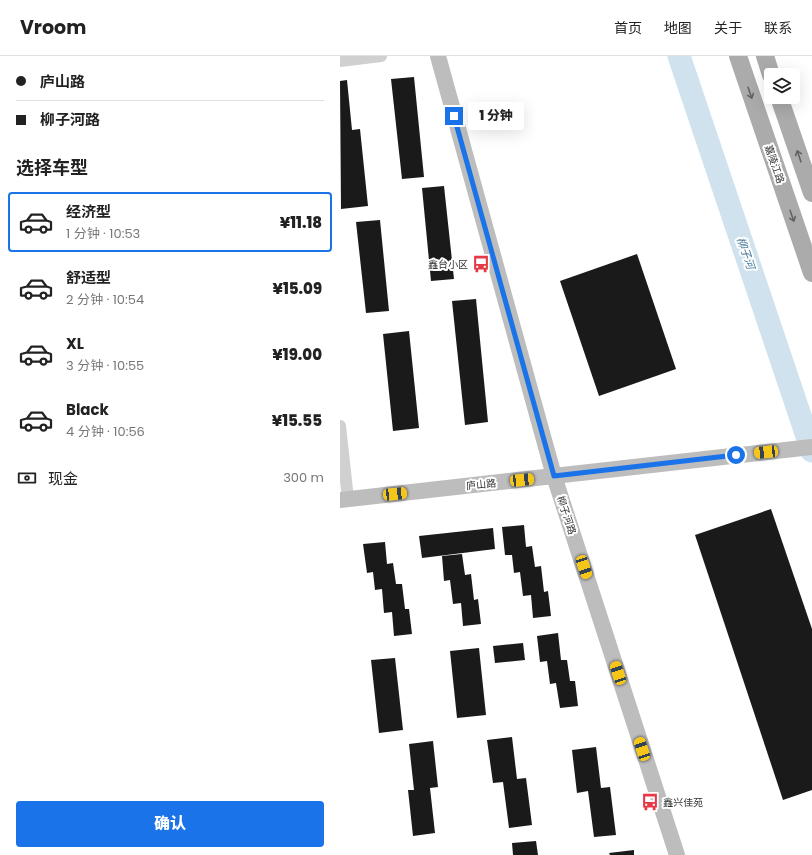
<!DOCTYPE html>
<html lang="zh">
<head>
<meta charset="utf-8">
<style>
  :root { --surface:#fff; --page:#f6f6f6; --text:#222; --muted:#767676; --line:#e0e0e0; --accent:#1a73e8 }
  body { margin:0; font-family:Poppins,"Noto Sans SC",sans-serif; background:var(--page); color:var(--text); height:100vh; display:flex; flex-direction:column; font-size:15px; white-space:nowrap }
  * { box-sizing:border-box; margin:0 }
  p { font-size:13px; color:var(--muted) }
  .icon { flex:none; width:22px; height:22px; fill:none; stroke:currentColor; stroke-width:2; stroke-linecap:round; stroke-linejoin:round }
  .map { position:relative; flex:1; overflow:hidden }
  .drawer { display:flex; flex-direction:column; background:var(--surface); width:340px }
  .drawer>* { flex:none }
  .top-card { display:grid; align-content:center; height:88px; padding:0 16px; background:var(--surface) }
  .controls { position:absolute; left:424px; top:12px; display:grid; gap:8px }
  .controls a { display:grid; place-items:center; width:36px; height:36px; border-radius:4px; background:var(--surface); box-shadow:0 4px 16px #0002; font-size:20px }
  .end { position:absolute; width:18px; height:18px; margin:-9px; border:5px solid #1a73e8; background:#fff; box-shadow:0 0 0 2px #fff }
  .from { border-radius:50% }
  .bubble { position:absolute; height:28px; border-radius:4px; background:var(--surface); box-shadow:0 4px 16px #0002; font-size:13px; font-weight:800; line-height:28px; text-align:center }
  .car { position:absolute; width:12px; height:24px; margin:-12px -6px; border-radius:5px; box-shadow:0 0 3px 1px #0007; background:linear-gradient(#f5c518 24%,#345 0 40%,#f5c518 0 76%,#345 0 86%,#f5c518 0) }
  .top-card b { display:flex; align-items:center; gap:14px; height:38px; font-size:15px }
  .top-card b+b { border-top:1px solid var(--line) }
  .top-card i { width:10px; height:10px; background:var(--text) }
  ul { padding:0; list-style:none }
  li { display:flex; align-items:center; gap:12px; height:60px; margin:0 8px 6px; padding:0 8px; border:2px solid transparent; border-radius:4px }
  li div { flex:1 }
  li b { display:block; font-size:15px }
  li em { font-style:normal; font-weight:800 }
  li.active { border-color:var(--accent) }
  li>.icon { width:36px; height:36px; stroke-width:1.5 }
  h2 { padding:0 16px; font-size:18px; line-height:48px }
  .pay { display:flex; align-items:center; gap:10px; height:44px; padding:0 16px; font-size:15px }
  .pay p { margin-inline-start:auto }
  .cta { display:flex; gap:8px; margin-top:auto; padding:8px 16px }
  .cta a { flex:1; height:46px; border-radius:4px; background:var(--accent); color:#fff; font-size:16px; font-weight:800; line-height:46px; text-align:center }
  header { display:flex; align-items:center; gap:24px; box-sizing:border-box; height:56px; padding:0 20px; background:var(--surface); border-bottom:1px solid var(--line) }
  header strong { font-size:19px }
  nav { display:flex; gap:22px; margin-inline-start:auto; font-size:14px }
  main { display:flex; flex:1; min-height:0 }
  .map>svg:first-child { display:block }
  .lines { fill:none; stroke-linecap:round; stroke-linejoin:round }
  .river { stroke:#cfe2ee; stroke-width:23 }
  .building { fill:#1a1a1a }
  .street { stroke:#d0d0d0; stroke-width:12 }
  .secondary { stroke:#bdbdbd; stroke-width:16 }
  .primary { stroke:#ababab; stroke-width:18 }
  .oneway { stroke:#636363 }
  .route { stroke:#1a73e8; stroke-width:5 }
  .labels { text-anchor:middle; stroke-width:4; stroke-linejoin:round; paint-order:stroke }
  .street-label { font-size:10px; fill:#333; stroke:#fff }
  .poi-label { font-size:10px; fill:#333; stroke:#fff; text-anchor:end }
  .water-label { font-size:11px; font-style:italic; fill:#3f7597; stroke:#fff }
</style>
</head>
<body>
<header>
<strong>Vroom</strong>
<nav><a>首页</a><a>地图</a><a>关于</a><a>联系</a></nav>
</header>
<main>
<section class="drawer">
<div class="top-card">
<b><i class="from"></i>庐山路</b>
<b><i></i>柳子河路</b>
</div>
<h2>选择车型</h2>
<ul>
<li class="active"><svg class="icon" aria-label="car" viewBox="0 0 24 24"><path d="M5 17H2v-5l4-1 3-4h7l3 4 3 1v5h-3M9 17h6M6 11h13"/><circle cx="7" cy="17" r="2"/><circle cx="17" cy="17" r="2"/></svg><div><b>经济型</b><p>1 分钟 · 10:53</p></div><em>¥11.18</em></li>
<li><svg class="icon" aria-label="car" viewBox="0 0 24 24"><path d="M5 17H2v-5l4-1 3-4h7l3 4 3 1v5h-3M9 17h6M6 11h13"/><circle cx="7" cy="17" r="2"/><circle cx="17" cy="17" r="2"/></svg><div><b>舒适型</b><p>2 分钟 · 10:54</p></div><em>¥15.09</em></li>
<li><svg class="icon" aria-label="car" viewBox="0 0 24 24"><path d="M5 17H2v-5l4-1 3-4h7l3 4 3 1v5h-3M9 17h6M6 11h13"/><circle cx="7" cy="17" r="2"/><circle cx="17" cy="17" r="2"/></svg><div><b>XL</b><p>3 分钟 · 10:55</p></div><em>¥19.00</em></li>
<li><svg class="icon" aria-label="car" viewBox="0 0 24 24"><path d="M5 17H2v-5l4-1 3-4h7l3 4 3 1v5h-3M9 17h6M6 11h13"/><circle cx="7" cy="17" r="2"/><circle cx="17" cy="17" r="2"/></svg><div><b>Black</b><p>4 分钟 · 10:56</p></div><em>¥15.55</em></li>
</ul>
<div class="pay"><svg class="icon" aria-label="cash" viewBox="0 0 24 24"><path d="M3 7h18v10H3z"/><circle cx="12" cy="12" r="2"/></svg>现金<p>300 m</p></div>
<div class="cta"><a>确认</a></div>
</section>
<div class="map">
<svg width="472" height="799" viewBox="0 0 472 799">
  <rect width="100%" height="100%" fill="#fff"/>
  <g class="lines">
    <path class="river" d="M 339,0 L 472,395"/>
  </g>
  <g class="building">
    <path d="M 74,21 L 84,121 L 62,123 L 51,23 Z"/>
    <path d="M 7,24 L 12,74 L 20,73 L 28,150 L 1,153 L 0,25 Z"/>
    <path d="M 104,130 L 114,223 L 91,225 L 82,132 Z"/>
    <path d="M 40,164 L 49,255 L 26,257 L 16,166 Z"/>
    <path d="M 297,198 L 336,313 L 259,340 L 220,225 Z"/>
    <path d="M 136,243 L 148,366 L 125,369 L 112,245 Z"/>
    <path d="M 69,275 L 79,372 L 53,375 L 43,278 Z"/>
    <path d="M 431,453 L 472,573 L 472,734 L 443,744 L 355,479 Z"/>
    <path d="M 184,469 L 186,491 L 192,490 L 195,511 L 201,510 L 204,536 L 208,535 L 211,560 L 193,562 L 191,539 L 183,540 L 180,516 L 174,517 L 172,499 L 165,499 L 162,471 Z"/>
    <path d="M 153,472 L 155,493 L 82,502 L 79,480 Z"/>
    <path d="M 45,486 L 47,508 L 53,507 L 56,528 L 62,528 L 65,553 L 69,553 L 72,578 L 54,580 L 52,556 L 44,557 L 42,533 L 35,534 L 33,516 L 27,517 L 23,488 Z"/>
    <path d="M 122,498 L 125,519 L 131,518 L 134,544 L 138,543 L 141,568 L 123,570 L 121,547 L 113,548 L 110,524 L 104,525 L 102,500 Z"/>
    <path d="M 218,577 L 221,604 L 227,604 L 230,625 L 235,625 L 238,650 L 220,652 L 216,627 L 210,628 L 207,605 L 200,606 L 197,580 Z"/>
    <path d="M 183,587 L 185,604 L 155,607 L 153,590 Z"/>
    <path d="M 139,592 L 146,659 L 117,662 L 110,595 Z"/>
    <path d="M 55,602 L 63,674 L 39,677 L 31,604 Z"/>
    <path d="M 172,681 L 177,723 L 186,722 L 192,769 L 169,772 L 163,726 L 153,727 L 147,684 Z"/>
    <path d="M 93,685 L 98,731 L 90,732 L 95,777 L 73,780 L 68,734 L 74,734 L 69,688 Z"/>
    <path d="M 256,691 L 261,732 L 270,731 L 276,779 L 254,781 L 248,735 L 237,737 L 232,694 Z"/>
    <path d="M 196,785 L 198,799 L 173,799 L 172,787 Z"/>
    <path d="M 294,794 L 294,799 L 270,799 L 269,797 Z"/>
  </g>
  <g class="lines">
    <g class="street">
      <path d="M 0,5 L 41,0"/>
      <path d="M 0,370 L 8,443"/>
    </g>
    <g class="secondary">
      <path d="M 98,0 L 214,420 L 337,799"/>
      <path d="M 0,444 L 472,391"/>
    </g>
    <g class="primary">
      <path d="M 398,0 L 472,217"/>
      <path d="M 425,0 L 431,19"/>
      <path d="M 439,41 L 472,137"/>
    </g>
  </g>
  <defs><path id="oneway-shaft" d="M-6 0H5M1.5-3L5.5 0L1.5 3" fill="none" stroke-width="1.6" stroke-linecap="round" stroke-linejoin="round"/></defs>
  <g class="oneway">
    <use href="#oneway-shaft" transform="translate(410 37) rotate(71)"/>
    <use href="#oneway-shaft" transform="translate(459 100) rotate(-109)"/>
    <use href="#oneway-shaft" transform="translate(452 160) rotate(71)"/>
  </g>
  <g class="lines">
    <path class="route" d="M 114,60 L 214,420 L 396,399"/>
  </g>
  <defs>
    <g id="bus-bare" transform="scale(1.38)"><path d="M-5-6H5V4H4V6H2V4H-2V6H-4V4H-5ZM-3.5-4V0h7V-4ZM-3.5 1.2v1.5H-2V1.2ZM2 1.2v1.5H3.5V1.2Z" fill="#e63946" stroke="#fff" stroke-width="2.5" paint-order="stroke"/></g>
  </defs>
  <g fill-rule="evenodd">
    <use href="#bus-bare" x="141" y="208"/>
    <use href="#bus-bare" x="310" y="746"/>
  </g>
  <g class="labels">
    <g class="street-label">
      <text transform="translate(435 108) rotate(71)" y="4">嘉陵江路</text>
      <text transform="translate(141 428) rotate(-6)" y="4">庐山路</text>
      <text transform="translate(227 459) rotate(72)" y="4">柳子河路</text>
    </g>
    <g class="poi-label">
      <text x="128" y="212">鑫台小区</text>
      <text x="323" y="750" text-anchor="start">鑫兴佳苑</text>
    </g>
    <g class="water-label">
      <text transform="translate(406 197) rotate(71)" y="4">柳子河</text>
    </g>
  </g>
</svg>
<div class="controls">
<a><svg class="icon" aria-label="layers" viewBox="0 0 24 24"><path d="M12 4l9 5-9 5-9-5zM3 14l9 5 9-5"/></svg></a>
</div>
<i class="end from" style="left:396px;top:399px"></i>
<i class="end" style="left:114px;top:60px"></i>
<div class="bubble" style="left:128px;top:46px;width:56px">1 分钟</div>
<i class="car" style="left:426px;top:396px;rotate:264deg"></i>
<i class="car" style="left:182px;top:424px;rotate:84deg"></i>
<i class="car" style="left:55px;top:438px;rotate:84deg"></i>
<i class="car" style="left:244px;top:511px;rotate:162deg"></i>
<i class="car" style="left:278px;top:617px;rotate:342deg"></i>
<i class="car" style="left:302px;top:693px;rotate:342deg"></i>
</div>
</main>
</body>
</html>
